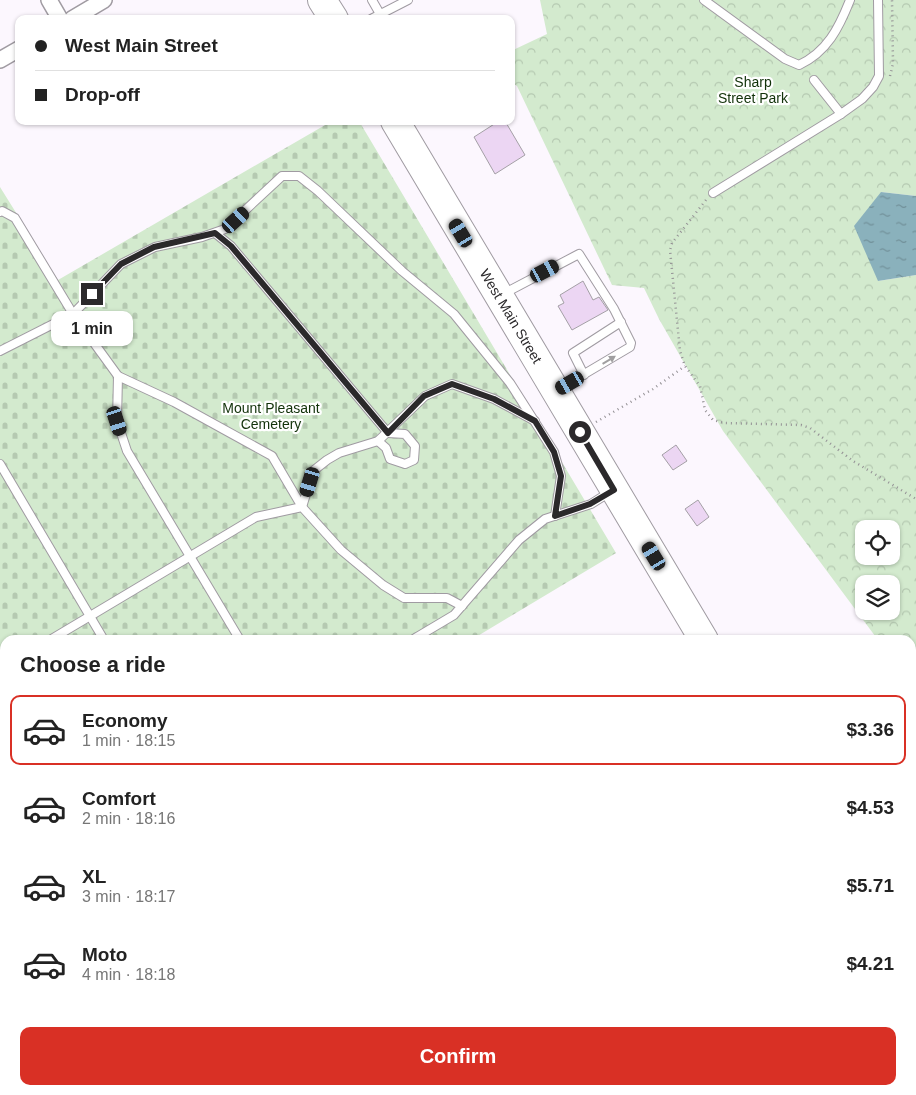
<!DOCTYPE html>
<html lang="en">
<head>
<meta charset="utf-8">
<style>
  :root { --surface:#fff; --page:#f2f2f2; --text:#222; --muted:#767676; --line:#e0e0e0; --accent:#d93025 }
  body { margin:0; font-family:Helvetica,sans-serif; background:var(--page); color:var(--text); height:100vh; display:flex; flex-direction:column; font-size:19px; white-space:nowrap }
  * { box-sizing:border-box; margin:0 }
  p { font-size:16px; color:var(--muted) }
  .icon { flex:none; width:28px; height:28px; fill:none; stroke:currentColor; stroke-width:2; stroke-linecap:round; stroke-linejoin:round }
  .map { position:relative; flex:1; overflow:hidden }
  .sheet { position:absolute; left:0px; top:635px; width:916px; height:460px; display:flex; flex-direction:column; background:var(--surface); border-radius:15px 15px 0 0; box-shadow:0 1px 4px #0004 }
  .sheet>* { flex:none }
  .banner { position:absolute; left:15px; top:15px; width:500px; height:110px; border-radius:10px; box-shadow:0 1px 4px #0004; display:grid; align-content:center; height:110px; padding:0 20px; background:var(--surface) }
  .tools { position:absolute; left:855px; top:520px; display:grid; gap:10px }
  .tools a { display:grid; place-items:center; width:45px; height:45px; border-radius:10px; background:var(--surface); box-shadow:0 1px 4px #0004; font-size:25px }
  .end { position:absolute; width:22px; height:22px; margin:-11px; border:6px solid #2b292b; background:#fff; box-shadow:0 0 0 2px #fff }
  .from { border-radius:50% }
  .bubble { position:absolute; height:35px; border-radius:10px; background:var(--surface); box-shadow:0 1px 4px #0004; font-size:16px; font-weight:600; line-height:35px; text-align:center }
  .car { position:absolute; width:15px; height:30px; margin:-15px -8px; border-radius:6px; box-shadow:0 0 4px 1px #0007; background:linear-gradient(#222 24%,#8ab4d8 0 40%,#222 0 76%,#8ab4d8 0 86%,#222 0) }
  .banner b { display:flex; align-items:center; gap:18px; height:48px; font-size:19px }
  .banner b+b { border-top:1px solid var(--line) }
  .banner i { width:12px; height:12px; background:var(--text) }
  ul { padding:0; list-style:none }
  li { display:flex; align-items:center; gap:15px; height:70px; margin:0 10px 8px; padding:0 10px; border:2px solid transparent; border-radius:10px }
  li div { flex:1 }
  li b { display:block; font-size:19px }
  li em { font-style:normal; font-weight:600 }
  li.active { border-color:var(--accent) }
  li>.icon { width:45px; height:45px; stroke-width:1.5 }
  h2 { padding:0 20px; font-size:22px; line-height:60px }
  .button { display:flex; gap:10px; margin-top:auto; padding:10px 20px }
  .button a { flex:1; height:58px; border-radius:10px; background:var(--accent); color:#fff; font-size:20px; font-weight:600; line-height:58px; text-align:center }
  .map>svg:first-child { display:block }
  .forest { fill:url(#forest-crowns); fill-rule:evenodd }
  .cemetery { fill:url(#cemetery-stones) }
  .water { fill:url(#water-ripples) }
  .building { fill:#ecd6f3; stroke:#a4a0a6 }
  .lines { fill:none; stroke-linecap:round; stroke-linejoin:round }
  .lane-casing { stroke:#a09ba2; stroke-width:10 }
  .street-casing { stroke:#a09ba2; stroke-width:18 }
  .highway-casing { stroke:#a09ba2; stroke-width:30 }
  .path { stroke:#939094; stroke-width:2.5; stroke-dasharray:1 4; stroke-linecap:butt }
  .lane { stroke:#fff; stroke-width:8 }
  .street { stroke:#fff; stroke-width:15 }
  .highway { stroke:#fff; stroke-width:28 }
  .oneway { fill:#a09fa0 }
  .route { stroke:#2b292b; stroke-width:6 }
  .labels { text-anchor:middle; stroke-width:4.5; stroke-linejoin:round; paint-order:stroke }
  .park-label { font-size:14px; fill:#12320a; stroke:#fff }
  .street-label { font-size:14px; fill:#2b292b; stroke:#fff }
</style>
</head>
<body>
<div class="map">
<svg width="916" height="1095" viewBox="0 0 916 1095">
  <defs>
    <pattern id="forest-crowns" width="20" height="18" patternUnits="userSpaceOnUse" patternTransform="scale(1.25)"><rect width="20" height="18" fill="#d3eace"/><path d="M2 6a3 3 0 1 1 6 0M12 15a3 3 0 1 1 6 0" fill="none" stroke="#b5c9b1"/></pattern>
    <pattern id="cemetery-stones" width="16" height="16" patternUnits="userSpaceOnUse" patternTransform="scale(1.25)"><rect width="16" height="16" fill="#d3eace"/><path d="M2 7V4a2 2 0 0 1 4 0v3zM10 15v-3a2 2 0 0 1 4 0v3z" fill="#b5c9b1"/></pattern>
    <pattern id="water-ripples" width="26" height="14" patternUnits="userSpaceOnUse" patternTransform="scale(1.25)"><rect width="26" height="14" fill="#8ab1bc"/><path d="M2 4q2-2 4 0t4 0M15 11q2-2 4 0t4 0" fill="none" stroke="#719099"/></pattern>
  </defs>
  <rect width="100%" height="100%" fill="#fcf7fe"/>
  <g class="forest">
    <path d="M 540,0 L 916,0 L 916,196 L 881,192 L 878,281 L 916,275 L 916,692 L 911,686 L 911,640 L 878,640 L 723,431 L 659,319 L 644,288 L 612,285 L 517,86 L 511,82 L 511,51 L 547,34 ZM 864,529 L 891,529 L 891,556 L 864,556 ZM 864,584 L 891,584 L 891,611 L 864,611 Z"/>
    <path d="M 0,936 L 5,936 L 5,1030 L 0,1032 Z"/>
  </g>
  <path class="cemetery" d="M 332,121 L 359,121 L 616,553 L 471,640 L 5,640 L 5,936 L 0,936 L 0,187 L 58,280 Z"/>
  <path class="water" d="M 881,192 L 916,196 L 916,275 L 878,281 L 854,226 Z"/>
  <g class="building">
    <path d="M 499,121 L 505,121 L 525,155 L 495,174 L 474,137 Z"/>
    <path d="M 583,281 L 593,300 L 599,297 L 608,310 L 572,330 L 558,306 L 564,303 L 560,295 Z"/>
    <path d="M 676,445 L 687,461 L 673,470 L 662,455 Z"/>
    <path d="M 698,500 L 709,517 L 697,526 L 685,509 Z"/>
  </g>
  <g class="lines">
    <g class="lane-casing">
      <g id="lane">
        <path d="M 372,0 L 380,14"/>
        <path d="M 704,0 L 785,59 L 799,65 C 827,52 839,28 850,0"/>
        <path d="M 371,19 L 408,0"/>
        <path d="M 814,80 L 841,114"/>
        <path d="M 713,193 L 841,114 L 862,99 L 873,87 L 879,76 L 878,0"/>
        <path d="M 0,212 L 2,211 L 15,218 L 73,314 L 118,376 L 117,421 L 127,451 L 240,640"/>
        <path d="M 215,233 L 231,246 L 388,433 L 405,434 L 415,446 L 414,460 L 405,464 L 390,459 L 386,448 L 378,441"/>
        <path d="M 503,294 L 579,254 L 614,309 L 631,343 L 630,347 L 559,389"/>
        <path d="M 0,351 L 73,314 L 121,264 L 155,247 L 202,237 L 225,229 L 282,176 L 299,176 L 318,191 L 402,271 L 454,314 L 510,383 L 554,452 L 561,476 L 555,516"/>
        <path d="M 584,375 L 573,353 L 621,322"/>
        <path d="M 118,376 L 174,402 L 272,456 L 302,507"/>
        <path d="M 0,464 L 104,640"/>
        <path d="M 302,507 L 313,471 L 327,460 L 339,453 L 378,441 L 425,396 L 452,384 L 494,399 L 535,421"/>
        <path d="M 50,640 L 256,517 L 302,507 L 341,550 L 383,585 L 404,598 L 447,598 L 462,606"/>
        <path d="M 412,640 L 454,615 L 519,540 L 545,519 L 591,504 L 610,492"/>
        <path d="M 0,668 L 5,665"/>
        <path d="M 0,739 L 5,748"/>
      </g>
    </g>
    <g class="street-casing">
      <g id="street">
        <path d="M 49,0 L 60,19"/>
        <path d="M 72,19 L 104,0"/>
        <path d="M 0,60 L 19,49"/>
        <path d="M 911,880 L 916,877"/>
        <path d="M 35,1090 L 38,1095"/>
        <path d="M 284,1090 L 286,1095"/>
        <path d="M 508,1090 L 511,1095"/>
        <path d="M 736,1090 L 738,1095"/>
      </g>
    </g>
    <g class="highway-casing">
      <g id="highway">
        <path d="M 322,0 L 334,19"/>
        <path d="M 395,121 L 704,640"/>
        <path d="M 911,989 L 916,997"/>
      </g>
    </g>
    <g class="path">
      <path d="M 890,76 L 893,64 L 892,0"/>
      <path d="M 706,200 L 672,243 L 670,250 L 680,351 L 685,366 L 700,386 L 705,410 L 713,420 L 724,423 L 801,425 L 810,428 L 853,461 L 916,499"/>
      <path d="M 596,422 L 653,389 L 685,366"/>
    </g>
    <use href="#lane" class="lane"/>
    <use href="#street" class="street"/>
    <use href="#highway" class="highway"/>
  </g>
  <defs><path id="oneway-solid" d="M-6-.8H1V-3.2L6.5 0L1 3.2V.8H-6Z" transform="scale(1.25)"/></defs>
  <use class="oneway" href="#oneway-solid" transform="translate(609 360) rotate(-31)"/>
  <g class="lines">
    <path class="route" d="M 92,294 L 121,264 L 154,247 L 215,233 L 231,246 L 388,433 L 424,396 L 452,384 L 494,399 L 535,421 L 554,452 L 561,476 L 555,516 L 590,504 L 614,490 L 580,432"/>
  </g>
  <g class="labels">
    <g class="park-label">
      <text x="753" y="87">Sharp<tspan x="753" dy="16">Street Park</tspan></text>
      <text x="271" y="413">Mount Pleasant<tspan x="271" dy="16">Cemetery</tspan></text>
    </g>
    <g class="street-label">
      <text transform="translate(511 316) rotate(59)" y="5">West Main Street</text>
    </g>
  </g>
</svg>
<div class="tools">
<a><svg class="icon" aria-label="locate" viewBox="0 0 24 24"><circle cx="12" cy="12" r="6"/><path d="M12 2v4M12 18v4M2 12h4M18 12h4"/></svg></a>
<a><svg class="icon" aria-label="layers" viewBox="0 0 24 24"><path d="M12 4l9 5-9 5-9-5zM3 14l9 5 9-5"/></svg></a>
</div>
<i class="end from" style="left:580px;top:432px"></i>
<i class="end" style="left:92px;top:294px"></i>
<div class="bubble" style="left:51px;top:311px;width:82px">1 min</div>
<i class="car" style="left:236px;top:220px;rotate:48deg"></i>
<i class="car" style="left:461px;top:233px;rotate:329deg"></i>
<i class="car" style="left:545px;top:271px;rotate:62deg"></i>
<i class="car" style="left:570px;top:383px;rotate:240deg"></i>
<i class="car" style="left:117px;top:421px;rotate:162deg"></i>
<i class="car" style="left:310px;top:482px;rotate:197deg"></i>
<i class="car" style="left:654px;top:556px;rotate:329deg"></i>
<div class="banner">
<b><i class="from"></i>West Main Street</b>
<b><i></i>Drop-off</b>
</div>
<section class="sheet">
<h2>Choose a ride</h2>
<ul>
<li class="active"><svg class="icon" aria-label="car" viewBox="0 0 24 24"><path d="M5 17H2v-5l4-1 3-4h7l3 4 3 1v5h-3M9 17h6M6 11h13"/><circle cx="7" cy="17" r="2"/><circle cx="17" cy="17" r="2"/></svg><div><b>Economy</b><p>1 min · 18:15</p></div><em>$3.36</em></li>
<li><svg class="icon" aria-label="car" viewBox="0 0 24 24"><path d="M5 17H2v-5l4-1 3-4h7l3 4 3 1v5h-3M9 17h6M6 11h13"/><circle cx="7" cy="17" r="2"/><circle cx="17" cy="17" r="2"/></svg><div><b>Comfort</b><p>2 min · 18:16</p></div><em>$4.53</em></li>
<li><svg class="icon" aria-label="car" viewBox="0 0 24 24"><path d="M5 17H2v-5l4-1 3-4h7l3 4 3 1v5h-3M9 17h6M6 11h13"/><circle cx="7" cy="17" r="2"/><circle cx="17" cy="17" r="2"/></svg><div><b>XL</b><p>3 min · 18:17</p></div><em>$5.71</em></li>
<li><svg class="icon" aria-label="car" viewBox="0 0 24 24"><path d="M5 17H2v-5l4-1 3-4h7l3 4 3 1v5h-3M9 17h6M6 11h13"/><circle cx="7" cy="17" r="2"/><circle cx="17" cy="17" r="2"/></svg><div><b>Moto</b><p>4 min · 18:18</p></div><em>$4.21</em></li>
</ul>
<div class="button"><a>Confirm</a></div>
</section>
</div>
</body>
</html>
